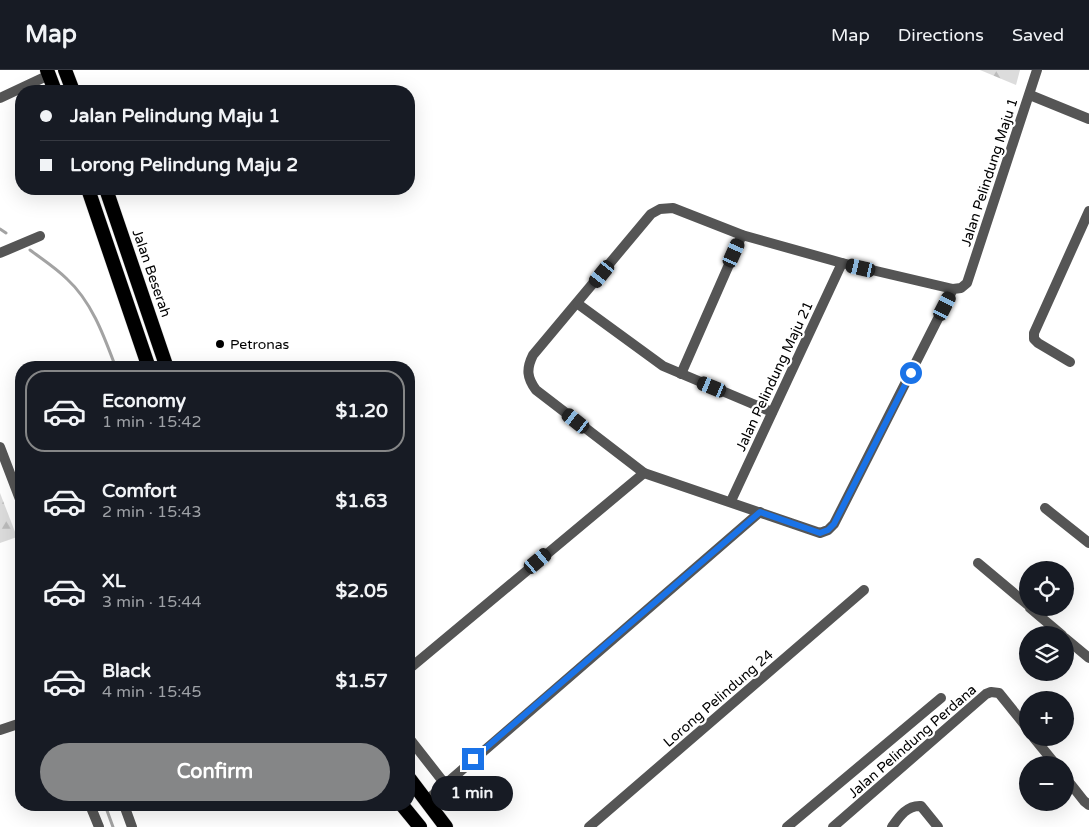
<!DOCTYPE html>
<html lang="en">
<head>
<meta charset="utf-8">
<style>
  :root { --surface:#171b24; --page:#20242c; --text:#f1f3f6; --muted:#9ea1a6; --line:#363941; --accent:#858687 }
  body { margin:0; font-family:"Varela Round",sans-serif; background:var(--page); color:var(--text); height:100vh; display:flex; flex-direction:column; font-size:19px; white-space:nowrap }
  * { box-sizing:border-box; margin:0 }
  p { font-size:16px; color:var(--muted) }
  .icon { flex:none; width:28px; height:28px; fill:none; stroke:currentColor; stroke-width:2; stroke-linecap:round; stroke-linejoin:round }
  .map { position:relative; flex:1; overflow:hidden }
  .drawer { position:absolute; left:15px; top:291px; width:400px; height:450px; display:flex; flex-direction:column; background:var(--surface); border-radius:20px; box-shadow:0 5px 20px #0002 }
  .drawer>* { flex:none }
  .guide { position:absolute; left:15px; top:15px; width:400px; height:110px; border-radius:20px; box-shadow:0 5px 20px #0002; display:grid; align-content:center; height:110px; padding:0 25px; background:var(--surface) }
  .fabs { position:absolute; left:1019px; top:491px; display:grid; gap:10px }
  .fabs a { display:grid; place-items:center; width:55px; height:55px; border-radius:50%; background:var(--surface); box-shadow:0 5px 20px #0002; font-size:25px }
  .end { position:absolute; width:22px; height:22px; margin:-11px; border:6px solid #1a73e8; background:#fff; box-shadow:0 0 0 2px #fff }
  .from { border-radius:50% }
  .bubble { position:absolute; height:35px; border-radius:18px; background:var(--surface); box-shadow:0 5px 20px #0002; font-size:16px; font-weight:700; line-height:35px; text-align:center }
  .car { position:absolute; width:15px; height:30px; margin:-15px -8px; border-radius:6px; box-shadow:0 0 4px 1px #0007; background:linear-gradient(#222 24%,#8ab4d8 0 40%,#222 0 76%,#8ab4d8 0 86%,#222 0) }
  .guide b { display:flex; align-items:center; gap:18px; height:48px; font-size:19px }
  .guide b+b { border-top:1px solid var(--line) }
  .guide i { width:12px; height:12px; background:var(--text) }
  ul { padding:9px 0 0; list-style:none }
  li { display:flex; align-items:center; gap:15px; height:82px; margin:0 10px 8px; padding:0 15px; border:2px solid transparent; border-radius:20px }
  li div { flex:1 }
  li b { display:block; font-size:19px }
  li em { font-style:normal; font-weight:700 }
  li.active { border-color:var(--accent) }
  li>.icon { width:45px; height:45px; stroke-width:1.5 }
  .cta { display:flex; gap:10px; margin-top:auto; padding:10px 25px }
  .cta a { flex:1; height:58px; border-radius:30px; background:var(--accent); color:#fff; font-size:20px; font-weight:700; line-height:58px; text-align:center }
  header { display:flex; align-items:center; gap:30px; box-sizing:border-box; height:70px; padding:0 25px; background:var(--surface); border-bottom:1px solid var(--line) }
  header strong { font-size:24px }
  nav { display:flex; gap:28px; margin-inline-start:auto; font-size:18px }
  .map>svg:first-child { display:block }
  .forest { fill:url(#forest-firs) }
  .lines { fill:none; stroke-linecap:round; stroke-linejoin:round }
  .stream { stroke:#a3a3a3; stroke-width:3 }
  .trunk-casing { stroke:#dbdbdb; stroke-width:15 }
  .minor { stroke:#555; stroke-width:10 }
  .tertiary { stroke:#555; stroke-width:10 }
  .trunk { stroke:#000; stroke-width:14 }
  .route { stroke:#1a73e8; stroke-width:6 }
  .poi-dot { fill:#000; stroke:#fff; stroke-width:2 }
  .labels { text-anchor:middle; stroke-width:4.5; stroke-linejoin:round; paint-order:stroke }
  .street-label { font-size:14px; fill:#000; stroke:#fff }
  .poi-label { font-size:14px; fill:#000; stroke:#fff; text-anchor:start }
</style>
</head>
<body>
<header>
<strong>Map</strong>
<nav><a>Map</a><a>Directions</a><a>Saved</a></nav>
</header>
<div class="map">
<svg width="1089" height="757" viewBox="0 0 1089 757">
  <defs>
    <pattern id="forest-firs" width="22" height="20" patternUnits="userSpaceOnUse" patternTransform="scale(1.25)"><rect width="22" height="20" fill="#dcdcdc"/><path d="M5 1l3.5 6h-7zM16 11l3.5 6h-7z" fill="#bbb"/></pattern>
  </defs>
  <rect width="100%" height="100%" fill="#fff"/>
  <g class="forest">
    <path d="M 980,0 L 1020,0 L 1016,15 Z"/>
    <path d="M 0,423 L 17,467 L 0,473 Z"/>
  </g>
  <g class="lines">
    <g class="stream">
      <path d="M 0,159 L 6,163"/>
      <path d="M 30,180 C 42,189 56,198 67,209 C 92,232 104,266 116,298"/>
      <path d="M 105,735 L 113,757"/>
    </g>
    <g class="trunk-casing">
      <g id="trunk">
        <path d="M 47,0 L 55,21"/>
        <path d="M 65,0 L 73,21"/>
        <path d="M 88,119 L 149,298"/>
        <path d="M 106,119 L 167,298"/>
        <path d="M 409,708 L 446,757"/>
        <path d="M 402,735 L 420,757"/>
      </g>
    </g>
    <g class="minor">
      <path d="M 143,21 L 147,20"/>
      <path d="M 1030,25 L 1089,49"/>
      <path d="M 0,28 L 49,5"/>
      <path d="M 0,183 L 40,166"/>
      <path d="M 953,219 L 834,454 L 828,460 L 820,463 L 644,403 L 536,320 C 527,308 526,299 533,285 L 651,144 L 660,139 L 673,138 L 742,165 L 842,193 L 953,219 L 961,218 L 967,213 L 1037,0"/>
      <path d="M 578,234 L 663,296 L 772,342"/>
      <path d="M 1070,292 L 1038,273 L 1034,269 L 1034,263 L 1089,141"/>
      <path d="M 681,304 L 742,165"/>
      <path d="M 0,377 L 21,432"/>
      <path d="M 731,431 L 842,193"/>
      <path d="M 1045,438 L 1089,473"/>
      <path d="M 978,493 L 1028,535"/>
      <path d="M 1030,538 L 1062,565"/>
      <path d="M 1065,568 L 1089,588"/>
      <path d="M 409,599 L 644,403"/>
      <path d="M 0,660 L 21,653"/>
      <path d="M 409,668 L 445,714"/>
      <path d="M 426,731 L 760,442"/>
      <path d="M 90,735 L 99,757"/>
      <path d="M 124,735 L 132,757"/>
      <path d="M 589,757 L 864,520"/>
      <path d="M 787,757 L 941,628"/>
      <path d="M 892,757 C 899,747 907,735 921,736 L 938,757"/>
    </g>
    <g class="tertiary">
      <path d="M 1034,668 L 1056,695"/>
      <path d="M 1065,707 L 1084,731 L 1089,735"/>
      <path d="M 833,757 L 986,624 L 991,622 L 999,623 L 1028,659"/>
    </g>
    <use href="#trunk" class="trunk"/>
  </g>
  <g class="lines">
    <path class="route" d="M 473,689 L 760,442 L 820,463 L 828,460 L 834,454 L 911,303"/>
  </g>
  <circle class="poi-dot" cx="220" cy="274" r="5"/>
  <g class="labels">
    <g class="street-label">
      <text transform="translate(989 102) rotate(-72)" y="5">Jalan Pelindung Maju 1</text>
      <text transform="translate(152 203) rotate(71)" y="5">Jalan Beserah</text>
      <text transform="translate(774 306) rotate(-65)" y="5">Jalan Pelindung Maju 21</text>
      <text transform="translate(718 628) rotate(-41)" y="5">Lorong Pelindung 24</text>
      <text transform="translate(912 671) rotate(-41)" y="5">Jalan Pelindung Perdana</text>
    </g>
    <g class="poi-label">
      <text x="230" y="279">Petronas</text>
    </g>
  </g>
</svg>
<div class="fabs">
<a><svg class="icon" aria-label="locate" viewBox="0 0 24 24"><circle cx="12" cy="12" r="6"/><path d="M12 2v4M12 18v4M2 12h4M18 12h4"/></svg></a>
<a><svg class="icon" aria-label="layers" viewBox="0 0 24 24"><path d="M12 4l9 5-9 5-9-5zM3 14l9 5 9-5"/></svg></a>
<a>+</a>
<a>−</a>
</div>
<i class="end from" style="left:911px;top:303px"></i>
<i class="end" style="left:473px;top:689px"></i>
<div class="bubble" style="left:431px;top:706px;width:82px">1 min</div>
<i class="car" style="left:734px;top:183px;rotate:24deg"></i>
<i class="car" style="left:861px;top:198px;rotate:283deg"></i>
<i class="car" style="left:602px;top:204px;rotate:219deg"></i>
<i class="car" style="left:945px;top:236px;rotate:27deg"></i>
<i class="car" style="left:712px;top:317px;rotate:292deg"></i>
<i class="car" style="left:576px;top:351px;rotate:308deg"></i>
<i class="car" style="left:538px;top:491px;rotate:50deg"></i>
<div class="guide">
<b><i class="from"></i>Jalan Pelindung Maju 1</b>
<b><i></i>Lorong Pelindung Maju 2</b>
</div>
<section class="drawer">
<ul>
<li class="active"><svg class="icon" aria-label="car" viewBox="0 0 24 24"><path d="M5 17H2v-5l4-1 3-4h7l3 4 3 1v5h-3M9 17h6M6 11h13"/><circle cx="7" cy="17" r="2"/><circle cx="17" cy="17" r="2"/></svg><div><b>Economy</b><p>1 min · 15:42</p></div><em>$1.20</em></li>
<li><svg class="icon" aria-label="car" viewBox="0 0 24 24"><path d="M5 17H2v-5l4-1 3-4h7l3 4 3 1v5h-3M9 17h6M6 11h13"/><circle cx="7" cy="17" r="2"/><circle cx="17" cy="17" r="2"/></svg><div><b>Comfort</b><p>2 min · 15:43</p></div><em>$1.63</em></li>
<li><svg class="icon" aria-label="car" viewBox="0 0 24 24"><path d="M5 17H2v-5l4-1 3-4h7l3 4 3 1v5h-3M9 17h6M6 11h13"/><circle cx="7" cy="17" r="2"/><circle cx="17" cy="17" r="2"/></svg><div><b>XL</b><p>3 min · 15:44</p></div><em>$2.05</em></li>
<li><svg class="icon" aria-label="car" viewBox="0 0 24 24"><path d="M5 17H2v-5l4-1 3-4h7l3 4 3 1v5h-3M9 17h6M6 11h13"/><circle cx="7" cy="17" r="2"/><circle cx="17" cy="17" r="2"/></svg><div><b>Black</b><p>4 min · 15:45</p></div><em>$1.57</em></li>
</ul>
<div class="cta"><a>Confirm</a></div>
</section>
</div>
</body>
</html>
